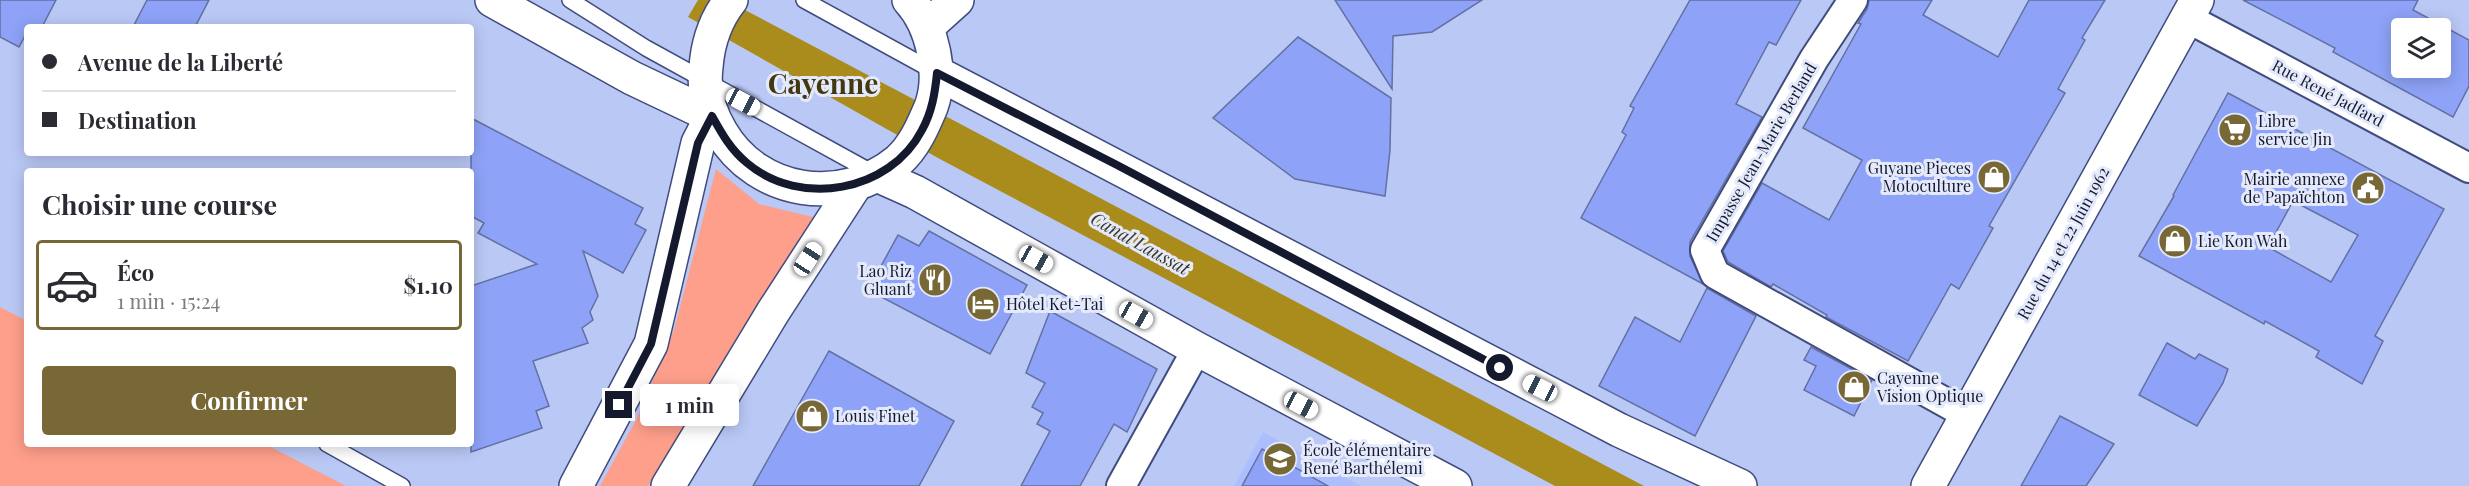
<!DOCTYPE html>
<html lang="fr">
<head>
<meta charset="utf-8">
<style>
  :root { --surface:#fff; --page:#f2f2f3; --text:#2b2b33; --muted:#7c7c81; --line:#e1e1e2; --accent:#786836 }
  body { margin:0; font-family:"Playfair Display",serif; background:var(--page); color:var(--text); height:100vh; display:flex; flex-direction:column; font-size:22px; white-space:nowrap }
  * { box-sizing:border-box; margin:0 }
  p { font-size:20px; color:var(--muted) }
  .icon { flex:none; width:33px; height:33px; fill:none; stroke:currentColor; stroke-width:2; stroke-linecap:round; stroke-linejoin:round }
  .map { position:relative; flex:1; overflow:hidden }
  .side { position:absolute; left:24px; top:168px; width:450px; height:279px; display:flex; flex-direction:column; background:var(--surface); border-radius:6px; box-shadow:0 3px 15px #0003 }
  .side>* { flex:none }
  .top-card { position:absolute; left:24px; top:24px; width:450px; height:132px; border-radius:6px; box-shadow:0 3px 15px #0003; display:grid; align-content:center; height:132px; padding:0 18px; background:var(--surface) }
  .controls { position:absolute; left:2391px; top:18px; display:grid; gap:12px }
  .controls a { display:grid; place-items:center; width:60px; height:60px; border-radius:6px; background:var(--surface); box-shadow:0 3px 15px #0003; font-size:30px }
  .end { position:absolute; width:27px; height:27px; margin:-14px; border:8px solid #14192e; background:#fff; box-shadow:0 0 0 3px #fff }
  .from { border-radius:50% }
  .bubble { position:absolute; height:42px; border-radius:6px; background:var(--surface); box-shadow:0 3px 15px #0003; font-size:20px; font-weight:700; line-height:42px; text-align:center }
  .car { position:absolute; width:18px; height:36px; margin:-18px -9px; border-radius:8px; box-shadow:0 0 4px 2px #0007; background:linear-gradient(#fff 24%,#345 0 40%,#fff 0 76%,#345 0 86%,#fff 0) }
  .top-card b { display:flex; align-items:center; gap:21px; height:57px; font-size:22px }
  .top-card b+b { border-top:2px solid var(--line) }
  .top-card i { width:15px; height:15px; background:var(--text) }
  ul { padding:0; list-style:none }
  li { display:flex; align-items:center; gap:18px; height:90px; margin:0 12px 9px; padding:0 6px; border:3px solid transparent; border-radius:6px }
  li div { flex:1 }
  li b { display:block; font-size:22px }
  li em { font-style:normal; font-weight:700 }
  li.on { border-color:var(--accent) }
  li>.icon { width:54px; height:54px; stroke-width:1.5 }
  h2 { padding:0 18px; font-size:27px; line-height:72px }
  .cta { display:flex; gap:12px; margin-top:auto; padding:12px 18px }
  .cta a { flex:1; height:69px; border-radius:6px; background:var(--accent); color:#fff; font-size:24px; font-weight:700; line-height:69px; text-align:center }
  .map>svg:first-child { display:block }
  .built { fill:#adbefe }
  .green { fill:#fe9f8b }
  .water { fill:#aa8c1c }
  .building { fill:#8ea3f7; stroke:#6270a4; stroke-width:1.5; fill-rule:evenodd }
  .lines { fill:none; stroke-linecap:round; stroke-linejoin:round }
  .service-casing { stroke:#404c7d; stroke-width:18 }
  .minor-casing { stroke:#404c7d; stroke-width:32 }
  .tertiary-casing { stroke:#404c7d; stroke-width:36 }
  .secondary-casing { stroke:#404c7d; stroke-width:36 }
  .service { stroke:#fff; stroke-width:15 }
  .minor { stroke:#fff; stroke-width:28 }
  .tertiary { stroke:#fff; stroke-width:33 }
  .secondary { stroke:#fff; stroke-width:33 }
  .route { stroke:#14192e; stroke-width:8 }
  .labels { text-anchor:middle; stroke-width:6; stroke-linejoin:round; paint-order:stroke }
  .street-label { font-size:16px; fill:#14192e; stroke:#e4eafc }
  .poi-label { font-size:16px; fill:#14192e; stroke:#e4eafc; text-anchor:start }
  .water-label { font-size:18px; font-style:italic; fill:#3c351e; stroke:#e4eafc }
  .town-label { font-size:28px; font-weight:bold; fill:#43370d; stroke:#e4eafc }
</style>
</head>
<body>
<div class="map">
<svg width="2469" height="486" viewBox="0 0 2469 486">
  <rect width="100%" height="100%" fill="#bac8f6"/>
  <path class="built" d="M 1263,432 L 1361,486 L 1234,486 Z"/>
  <g class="green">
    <path d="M 716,169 L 759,204 L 817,218 L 648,486 L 600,486 L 637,418 L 674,330 Z"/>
    <path d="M 0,307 L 27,321 L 27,444 L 265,444 L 346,486 L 0,486 Z"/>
  </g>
  <path class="water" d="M 698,0 L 726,0 L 1644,486 L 1555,486 L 938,158 L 688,17 Z"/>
  <g class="building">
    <path d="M 0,0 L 56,0 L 42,27 L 27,27 L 27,32 L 19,47 L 0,37 Z"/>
    <path d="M 147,0 L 209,0 L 195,27 L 133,27 Z"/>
    <path d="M 1335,0 L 1482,0 L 1432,32 L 1393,36 L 1392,89 Z"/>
    <path d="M 1690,0 L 1801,0 L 1776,45 L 1769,42 L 1736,104 L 1762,117 L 1690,242 L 1690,256 L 1703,284 L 1581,218 L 1626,135 L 1622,132 L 1634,108 L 1630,106 Z"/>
    <path d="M 1869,0 L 1932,0 L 1923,15 L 1998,57 L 2029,0 L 2105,0 L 2082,38 L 2085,40 L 2058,89 L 2065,93 L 1989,226 L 1993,228 L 1959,289 L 1951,284 L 1908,361 L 1826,317 L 1827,315 L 1773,284 L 1771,287 L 1728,262 L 1723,251 L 1762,183 L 1829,220 L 1862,160 L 1803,128 L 1861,24 L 1858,23 L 1867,9 Z"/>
    <path d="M 2243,0 L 2418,0 L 2413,10 L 2469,40 L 2469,86 L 2453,117 L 2333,52 L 2335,48 ZM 2402,28 L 2440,28 L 2440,68 L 2402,68 Z"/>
    <path d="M 1298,37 L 1391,98 L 1390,150 L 1385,196 L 1295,179 L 1213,118 Z"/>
    <path d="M 2228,93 L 2444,209 L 2375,336 L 2383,341 L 2362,384 L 2316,357 L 2319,351 L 2265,321 L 2264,324 L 2139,256 L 2174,196 L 2173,195 ZM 2293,201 L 2358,235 L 2331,282 L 2268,247 Z"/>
    <path d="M 471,118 L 643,208 L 635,224 L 646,230 L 623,273 L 583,251 L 598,296 L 590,312 L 593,320 L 582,328 L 588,343 L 533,361 L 549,406 L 536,411 L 542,428 L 471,452 L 471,286 L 537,264 L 478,233 L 484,223 L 471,216 Z"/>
    <path d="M 929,231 L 1027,285 L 990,354 L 868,290 L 898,235 L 919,246 Z"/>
    <path d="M 1707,288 L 1756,316 L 1695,436 L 1599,386 L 1635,317 L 1680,342 Z"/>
    <path d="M 1050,311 L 1157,369 L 1127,432 L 1114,424 L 1080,486 L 1021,486 L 1050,431 L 1037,424 L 1043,413 L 1032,407 L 1045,383 L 1026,373 Z"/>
    <path d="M 2167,343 L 2195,359 L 2199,354 L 2228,369 L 2223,383 L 2197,426 L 2139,395 Z"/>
    <path d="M 1811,347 L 1872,380 L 1854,416 L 1804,390 L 1816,366 L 1804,360 Z"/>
    <path d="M 829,351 L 954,421 L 919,486 L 753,486 Z"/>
    <path d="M 2060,416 L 2114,444 L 2086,486 L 2021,486 Z"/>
    <path d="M 1262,449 L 1328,486 L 1242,486 Z"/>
  </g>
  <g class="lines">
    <g class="service-casing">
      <g id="service">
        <path d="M 570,0 L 646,48 L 875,174"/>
        <path d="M 804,0 L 937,73"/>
        <path d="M 327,444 L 402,486"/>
      </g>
    </g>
    <g class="minor-casing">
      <g id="minor">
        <path d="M 1853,0 L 1814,59 L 1705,250 L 1715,274 L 1968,415"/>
        <path d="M 2187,18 L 2469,168"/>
        <path d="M 1121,486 L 1197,349"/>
      </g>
    </g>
    <g class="tertiary-casing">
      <g id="tertiary">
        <path d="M 492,0 L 632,78 L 712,116"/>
        <path d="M 937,73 L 1619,430 L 1740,486"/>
        <path d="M 877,175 L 915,192 L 1197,349 L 1455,486"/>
        <path d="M 1928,486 L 2197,0"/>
      </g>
    </g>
    <g class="secondary-casing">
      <g id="secondary">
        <path d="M 731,0 C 715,20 708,41 706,67 C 703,90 709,112 721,132 C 758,195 842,207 898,161 C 914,147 923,126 931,107 C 943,75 933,26 909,0"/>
        <path d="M 927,27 L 957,0"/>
        <path d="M 576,486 L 651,344 L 698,143 L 712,116"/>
        <path d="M 668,486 L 773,312 L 856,184"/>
      </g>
    </g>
    <use href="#service" class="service"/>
    <use href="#minor" class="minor"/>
    <use href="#tertiary" class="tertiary"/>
    <use href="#secondary" class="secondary"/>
  </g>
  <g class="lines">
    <path class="route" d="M 619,405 L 651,344 L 698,143 L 712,116 C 722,134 731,150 747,163 C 800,208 890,192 922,130 C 932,112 935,93 937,73 L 1117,165 L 1500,368"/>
  </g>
  <defs>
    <g id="supermarket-disc" transform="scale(1.725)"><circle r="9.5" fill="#786836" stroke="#e4eafc"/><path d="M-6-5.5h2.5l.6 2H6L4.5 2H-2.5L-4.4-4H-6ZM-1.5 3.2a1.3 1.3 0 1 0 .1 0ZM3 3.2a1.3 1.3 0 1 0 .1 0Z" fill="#fff"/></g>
    <g id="shop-disc" transform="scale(1.725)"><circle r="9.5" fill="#786836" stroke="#e4eafc"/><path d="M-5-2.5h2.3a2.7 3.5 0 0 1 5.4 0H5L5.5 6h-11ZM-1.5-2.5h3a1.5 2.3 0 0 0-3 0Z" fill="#fff"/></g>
    <g id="civic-disc" transform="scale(1.725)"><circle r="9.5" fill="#786836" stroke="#e4eafc"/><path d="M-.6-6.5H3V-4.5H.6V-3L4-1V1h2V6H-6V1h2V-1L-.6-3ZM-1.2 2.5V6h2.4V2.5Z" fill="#fff"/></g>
    <g id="restaurant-disc" transform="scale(1.725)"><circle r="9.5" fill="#786836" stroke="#e4eafc"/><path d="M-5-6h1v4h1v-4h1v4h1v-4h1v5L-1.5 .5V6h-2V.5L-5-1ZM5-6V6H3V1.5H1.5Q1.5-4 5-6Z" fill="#fff"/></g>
    <g id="hotel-disc" transform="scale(1.725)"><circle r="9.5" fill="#786836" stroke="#e4eafc"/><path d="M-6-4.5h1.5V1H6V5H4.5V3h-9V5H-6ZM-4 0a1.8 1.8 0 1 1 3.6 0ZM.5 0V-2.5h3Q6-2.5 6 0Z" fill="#fff"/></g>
    <g id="school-disc" transform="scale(1.725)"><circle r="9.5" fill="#786836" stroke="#e4eafc"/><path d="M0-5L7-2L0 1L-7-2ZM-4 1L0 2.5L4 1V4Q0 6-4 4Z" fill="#fff"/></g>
  </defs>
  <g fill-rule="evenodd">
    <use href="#supermarket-disc" x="2235" y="130"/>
    <use href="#shop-disc" x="1994" y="177"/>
    <use href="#civic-disc" x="2368" y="188"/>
    <use href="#shop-disc" x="2175" y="241"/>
    <use href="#restaurant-disc" x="935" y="280"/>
    <use href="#hotel-disc" x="983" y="304"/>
    <use href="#shop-disc" x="1854" y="387"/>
    <use href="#shop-disc" x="812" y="416"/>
    <use href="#school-disc" x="1280" y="459"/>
  </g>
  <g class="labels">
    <g class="street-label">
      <text transform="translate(2328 93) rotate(28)" y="6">Rue René Jadfard</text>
      <text transform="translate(1761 152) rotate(-60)" y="6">Impasse Jean-Marie Berland</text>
      <text transform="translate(2063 243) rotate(-61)" y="6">Rue du 14 et 22 Juin 1962</text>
    </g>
    <g class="poi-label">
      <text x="2258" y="127">Libre<tspan x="2258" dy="18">service Jin</tspan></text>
      <text x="1971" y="174" text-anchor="end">Guyane Pieces<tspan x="1971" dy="18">Motoculture</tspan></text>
      <text x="2345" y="185" text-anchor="end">Mairie annexe<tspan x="2345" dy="18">de Papaïchton</tspan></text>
      <text x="2198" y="247">Lie Kon Wah</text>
      <text x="912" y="277" text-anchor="end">Lao Riz<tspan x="912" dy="18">Gluant</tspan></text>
      <text x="1006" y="310">Hôtel Ket-Tai</text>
      <text x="1877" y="384">Cayenne<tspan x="1877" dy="18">Vision Optique</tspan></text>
      <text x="835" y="422">Louis Finet</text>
      <text x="1303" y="456">École élémentaire<tspan x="1303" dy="18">René Barthélemi</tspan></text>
    </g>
    <g class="water-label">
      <text transform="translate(1140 244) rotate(29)" y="6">Canal Laussat</text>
    </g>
    <g class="town-label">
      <text x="823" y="94">Cayenne</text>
    </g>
  </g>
</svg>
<div class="controls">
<a><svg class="icon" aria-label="layers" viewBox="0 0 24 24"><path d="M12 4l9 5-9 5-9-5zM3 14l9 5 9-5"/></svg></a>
</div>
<i class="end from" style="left:1500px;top:368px"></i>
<i class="end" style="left:619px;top:405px"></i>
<div class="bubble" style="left:640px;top:384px;width:99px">1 min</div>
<i class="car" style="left:743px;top:102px;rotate:118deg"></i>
<i class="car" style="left:808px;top:259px;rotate:33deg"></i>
<i class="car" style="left:1036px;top:259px;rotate:119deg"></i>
<i class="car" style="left:1136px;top:315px;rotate:119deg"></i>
<i class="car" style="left:1540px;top:388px;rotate:297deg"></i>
<i class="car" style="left:1301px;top:405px;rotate:118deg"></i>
<div class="top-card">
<b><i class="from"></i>Avenue de la Liberté</b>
<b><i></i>Destination</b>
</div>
<section class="side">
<h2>Choisir une course</h2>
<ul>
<li class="on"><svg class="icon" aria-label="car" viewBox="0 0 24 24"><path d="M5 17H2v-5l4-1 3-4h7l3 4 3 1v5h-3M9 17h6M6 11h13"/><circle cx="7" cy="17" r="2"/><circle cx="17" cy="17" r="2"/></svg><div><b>Éco</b><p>1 min · 15:24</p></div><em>$1.10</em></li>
</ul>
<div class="cta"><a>Confirmer</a></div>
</section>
</div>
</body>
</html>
